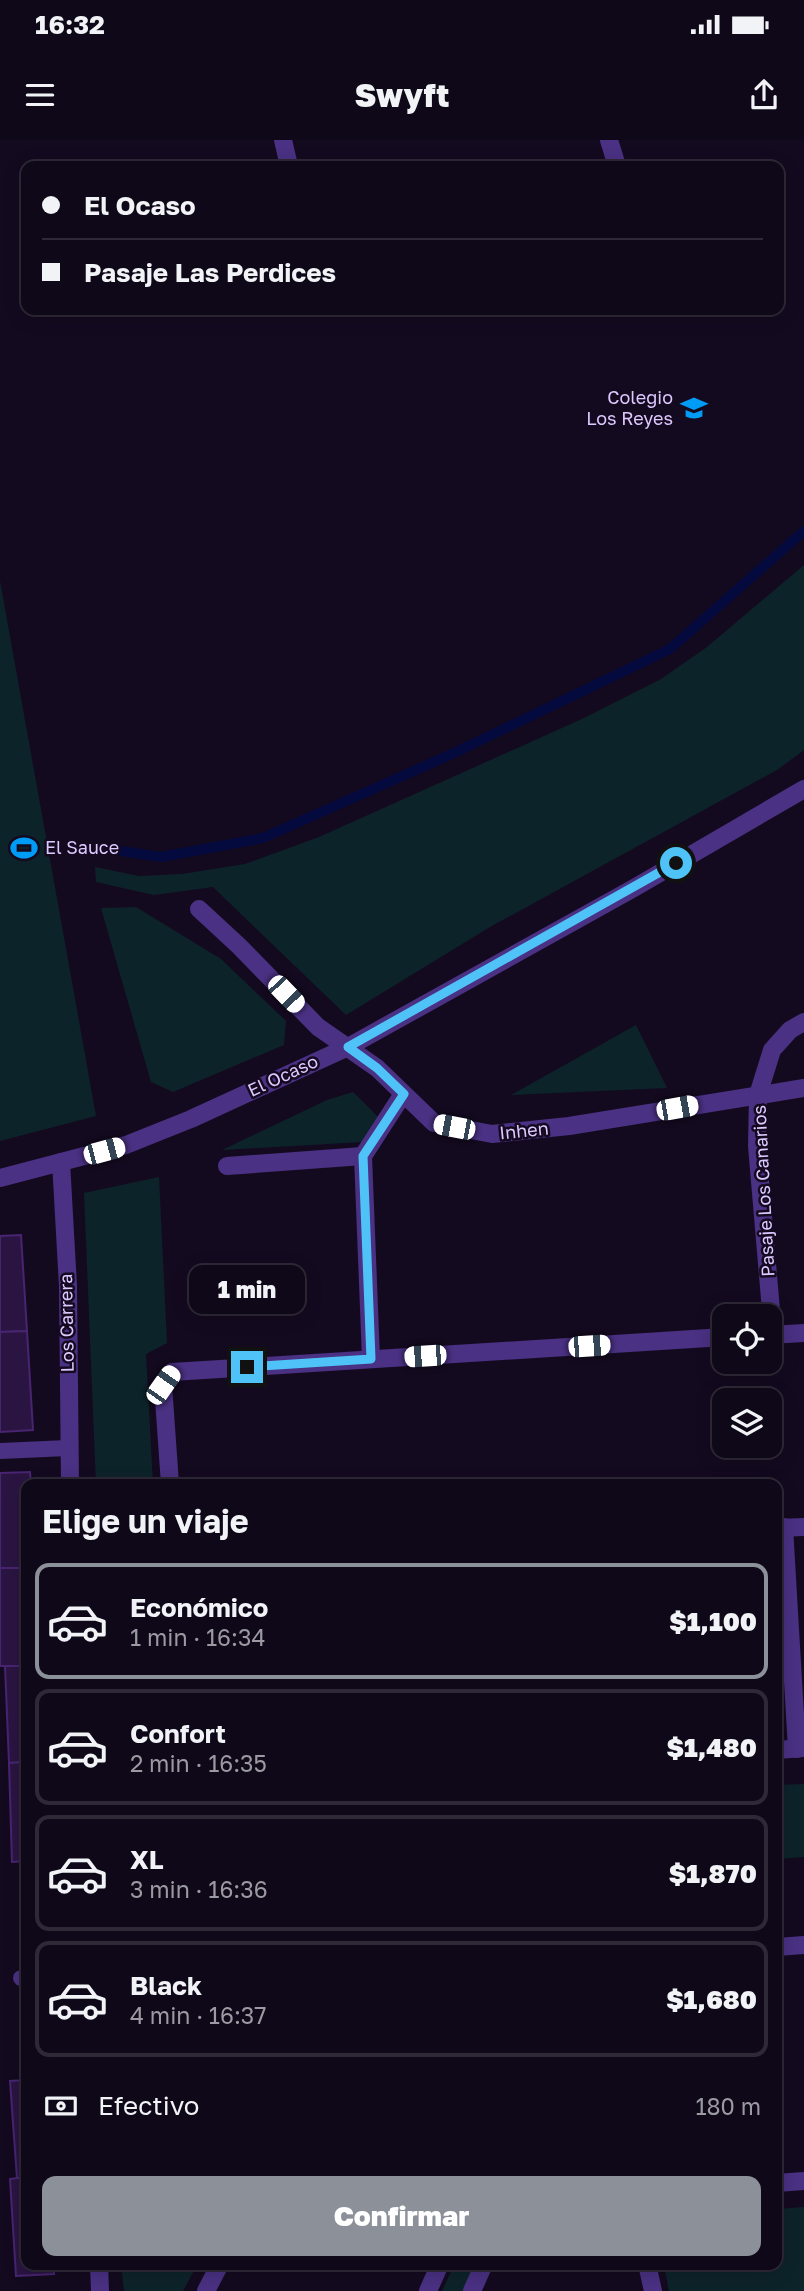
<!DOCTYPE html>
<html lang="es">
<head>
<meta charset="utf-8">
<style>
  :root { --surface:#0f0818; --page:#1d1625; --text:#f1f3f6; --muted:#9b9aa2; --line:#2f2937; --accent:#8c9099 }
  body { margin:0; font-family:"Golos Text",sans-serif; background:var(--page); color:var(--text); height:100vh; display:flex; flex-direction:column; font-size:26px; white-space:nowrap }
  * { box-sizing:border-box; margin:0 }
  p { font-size:23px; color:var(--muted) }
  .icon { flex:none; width:38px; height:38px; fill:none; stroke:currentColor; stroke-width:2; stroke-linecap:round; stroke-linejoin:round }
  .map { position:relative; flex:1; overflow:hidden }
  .side { position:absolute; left:21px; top:1339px; width:761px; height:791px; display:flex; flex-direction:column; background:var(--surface); border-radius:14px; box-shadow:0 4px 18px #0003,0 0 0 2px var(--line) }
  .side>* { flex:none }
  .top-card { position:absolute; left:21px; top:21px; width:763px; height:154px; border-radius:14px; box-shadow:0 4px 18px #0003,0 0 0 2px var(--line); display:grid; align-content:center; height:154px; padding:0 21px; background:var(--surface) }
  .buttons { position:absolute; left:712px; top:1164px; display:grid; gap:14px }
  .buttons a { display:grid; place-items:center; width:70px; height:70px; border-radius:14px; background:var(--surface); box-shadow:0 4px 18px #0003,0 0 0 2px var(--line); font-size:35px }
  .end { position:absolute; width:32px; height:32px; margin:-16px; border:9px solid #4fc3f7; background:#111; box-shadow:0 0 0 4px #111 }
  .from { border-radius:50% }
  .bubble { position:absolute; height:49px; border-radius:14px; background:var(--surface); box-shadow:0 4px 18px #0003,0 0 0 2px var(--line); font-size:23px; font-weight:800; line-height:49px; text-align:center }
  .car { position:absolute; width:21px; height:42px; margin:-21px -10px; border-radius:9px; box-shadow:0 0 5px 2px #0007; background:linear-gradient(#fff 24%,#345 0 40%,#fff 0 76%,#345 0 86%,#fff 0) }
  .top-card b { display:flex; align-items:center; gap:24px; height:66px; font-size:26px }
  .top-card b+b { border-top:2px solid var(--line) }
  .top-card i { width:18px; height:18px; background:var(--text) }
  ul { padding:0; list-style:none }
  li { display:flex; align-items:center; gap:21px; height:116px; margin:0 14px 10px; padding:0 7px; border:4px solid var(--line); border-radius:14px }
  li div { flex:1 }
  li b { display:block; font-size:26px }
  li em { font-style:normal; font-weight:800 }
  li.current { border-color:var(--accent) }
  li>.icon { width:63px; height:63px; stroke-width:1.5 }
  h2 { padding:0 21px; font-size:32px; line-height:84px }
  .pay { display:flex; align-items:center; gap:18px; height:77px; padding:0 21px; font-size:26px }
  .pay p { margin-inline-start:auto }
  .primary-button { display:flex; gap:14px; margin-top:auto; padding:14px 21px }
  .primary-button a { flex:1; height:80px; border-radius:14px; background:var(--accent); color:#fff; font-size:28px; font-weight:800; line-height:80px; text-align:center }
  .status { display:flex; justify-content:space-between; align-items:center; height:49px; padding:0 35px; background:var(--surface); direction:ltr }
  .status svg { height:19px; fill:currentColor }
  header { display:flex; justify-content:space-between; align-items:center; height:91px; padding:0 21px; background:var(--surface); font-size:32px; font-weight:800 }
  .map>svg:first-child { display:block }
  .green { fill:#0d232a }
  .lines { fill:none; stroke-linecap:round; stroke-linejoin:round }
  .stream { stroke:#040a3e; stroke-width:10 }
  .building { fill:#2a1542; stroke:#482471; stroke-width:2 }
  .service { stroke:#4a3183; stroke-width:16 }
  .minor { stroke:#4a3183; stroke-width:18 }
  .tertiary { stroke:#4a3183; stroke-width:18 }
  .route { stroke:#4fc3f7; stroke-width:9 }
  .labels { text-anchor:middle; stroke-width:5; stroke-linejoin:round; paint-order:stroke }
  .poi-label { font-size:18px; fill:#ddc9ff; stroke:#140a20; text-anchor:end }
  .street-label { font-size:18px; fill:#ddc9ff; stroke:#140a20 }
</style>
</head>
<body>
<div class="status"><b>16:32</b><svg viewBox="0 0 49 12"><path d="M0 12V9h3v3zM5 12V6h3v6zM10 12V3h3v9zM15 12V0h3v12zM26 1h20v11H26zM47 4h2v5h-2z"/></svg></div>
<header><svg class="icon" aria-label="menu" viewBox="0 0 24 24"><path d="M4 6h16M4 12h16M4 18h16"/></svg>Swyft<svg class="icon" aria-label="share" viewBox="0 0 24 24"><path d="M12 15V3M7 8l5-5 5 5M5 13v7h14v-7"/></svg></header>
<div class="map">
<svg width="804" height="2151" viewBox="0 0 804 2151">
  <rect width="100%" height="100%" fill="#140a20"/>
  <g class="green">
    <path d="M 804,425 L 804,610 L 777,630 L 490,787 L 346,875 L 213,747 L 154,755 L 96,742 L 95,727 L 139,736 L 182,734 L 245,724 L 319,697 L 584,578 L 661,539 L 707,507 Z"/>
    <path d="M 0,441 L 96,976 L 0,1001 Z"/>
    <path d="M 136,767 L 221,819 L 286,881 L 284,905 L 173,952 L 151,942 L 101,768 Z"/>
    <path d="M 636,885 L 667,948 L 511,955 Z"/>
    <path d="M 353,952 L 380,979 L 362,1002 L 222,1010 L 327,960 Z"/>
    <path d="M 159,1037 L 167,1203 L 146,1214 L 153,1344 L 96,1344 L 84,1053 Z"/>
    <path d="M 804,1644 L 804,1717 L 777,1719 L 777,1645 Z"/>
    <path d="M 804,2067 L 804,2151 L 669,2151 L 664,2125 L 777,2124 L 777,2069 Z"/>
    <path d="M 121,2125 L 121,2124 L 197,2125 L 183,2151 L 124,2151 Z"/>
    <path d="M 454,2125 L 475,2125 L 463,2151 L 442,2151 Z"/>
  </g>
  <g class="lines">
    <path class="stream" d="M 101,708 L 161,717 L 263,698 L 454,613 L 670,509 L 804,391"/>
  </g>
  <g class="building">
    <path d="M 21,1095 L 27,1191 L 0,1192 L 0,1096 Z"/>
    <path d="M 27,1191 L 33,1290 L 0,1292 L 0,1192 Z"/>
    <path d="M 30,1332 L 31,1344 L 26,1344 L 26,1428 L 0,1428 L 0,1333 Z"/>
    <rect x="0" y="1428" width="26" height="98"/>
    <path d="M 5,1526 L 26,1526 L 26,1622 L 9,1623 Z"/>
    <path d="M 26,1622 L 26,1721 L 12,1722 L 9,1623 Z"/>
    <path d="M 26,1940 L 26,2038 L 17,2038 L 10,1941 Z"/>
    <path d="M 17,2038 L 26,2038 L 26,2124 L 53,2124 L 54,2134 L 16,2136 L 10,2039 Z"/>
  </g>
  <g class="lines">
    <g class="service">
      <path d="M 0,1311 L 68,1308"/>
      <path d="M 21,1838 L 26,1837"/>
    </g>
    <g class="minor">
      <path d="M 283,0 L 289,26"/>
      <path d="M 609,0 L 617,26"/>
      <path d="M 199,769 L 239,806 L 318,887 L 377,928 L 434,983 L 492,994 L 569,986 L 804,948"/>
      <path d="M 227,1026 L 363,1016"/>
      <path d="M 773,1194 L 757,1006 L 758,955 L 772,910 L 790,890 L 804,882"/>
      <path d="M 770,1195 L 804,1193"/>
      <path d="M 371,1219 L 363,1016 L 403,954"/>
      <path d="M 170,1344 L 163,1245 L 172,1232 L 724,1197"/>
      <path d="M 784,1387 L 797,1609"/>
      <path d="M 777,1388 L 804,1387"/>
      <path d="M 777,1610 L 804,1608"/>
      <path d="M 777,1807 L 804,1805"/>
      <path d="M 777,2043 L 804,2041"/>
      <path d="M 647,2124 L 653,2151"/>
      <path d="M 206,2151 L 220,2124"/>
      <path d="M 428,2151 L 440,2124"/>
      <path d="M 472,2151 L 484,2124"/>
    </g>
    <g class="tertiary">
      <path d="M 61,1022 L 68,1146 L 70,1344"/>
      <path d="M 0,1038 L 126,1005 L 191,979 L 348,907 L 634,748 L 804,649"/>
      <path d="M 99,2124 L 100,2151"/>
    </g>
  </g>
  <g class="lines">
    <path class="route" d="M 247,1227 L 371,1219 L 363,1016 L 404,954 L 377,928 L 348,907 L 676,723"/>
  </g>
  <defs>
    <g id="school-bare" transform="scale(2.1)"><path d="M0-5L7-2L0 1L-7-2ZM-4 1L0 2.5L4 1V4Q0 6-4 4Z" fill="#009bf4" stroke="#140a20" stroke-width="2.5" paint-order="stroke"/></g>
    <g id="stadium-bare" transform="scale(2.1)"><path d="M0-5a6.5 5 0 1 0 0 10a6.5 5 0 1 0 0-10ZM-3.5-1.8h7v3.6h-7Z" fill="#009bf4" stroke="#140a20" stroke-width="2.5" paint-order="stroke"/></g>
  </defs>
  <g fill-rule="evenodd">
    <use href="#school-bare" x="694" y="268"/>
    <use href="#stadium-bare" x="24" y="708"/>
  </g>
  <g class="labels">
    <g class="poi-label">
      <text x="673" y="264">Colegio<tspan x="673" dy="21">Los Reyes</tspan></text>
      <text x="45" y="714" text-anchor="start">El Sauce</text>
    </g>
    <g class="street-label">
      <text transform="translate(283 936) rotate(-25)" y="6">El Ocaso</text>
      <text transform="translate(524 991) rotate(-6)" y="6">Inhen</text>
      <text transform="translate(764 1051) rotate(-93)" y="6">Pasaje Los Canarios</text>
      <text transform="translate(67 1183) rotate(-91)" y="6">Los Carrera</text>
    </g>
  </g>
</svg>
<div class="buttons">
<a><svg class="icon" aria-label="locate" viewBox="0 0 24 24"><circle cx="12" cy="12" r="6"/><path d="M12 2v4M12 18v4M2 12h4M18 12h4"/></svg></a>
<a><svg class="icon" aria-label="layers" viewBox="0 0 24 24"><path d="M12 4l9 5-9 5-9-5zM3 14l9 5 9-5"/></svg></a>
</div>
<i class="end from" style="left:676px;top:723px"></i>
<i class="end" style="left:247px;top:1227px"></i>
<div class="bubble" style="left:189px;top:1125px;width:116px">1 min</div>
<i class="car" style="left:286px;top:854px;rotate:136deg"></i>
<i class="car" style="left:677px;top:968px;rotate:80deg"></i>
<i class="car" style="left:454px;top:987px;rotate:281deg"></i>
<i class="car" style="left:104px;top:1011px;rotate:75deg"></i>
<i class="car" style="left:589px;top:1206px;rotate:86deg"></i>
<i class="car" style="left:425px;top:1216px;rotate:266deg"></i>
<i class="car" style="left:163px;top:1245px;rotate:35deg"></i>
<div class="top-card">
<b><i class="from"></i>El Ocaso</b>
<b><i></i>Pasaje Las Perdices</b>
</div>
<section class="side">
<h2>Elige un viaje</h2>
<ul>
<li class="current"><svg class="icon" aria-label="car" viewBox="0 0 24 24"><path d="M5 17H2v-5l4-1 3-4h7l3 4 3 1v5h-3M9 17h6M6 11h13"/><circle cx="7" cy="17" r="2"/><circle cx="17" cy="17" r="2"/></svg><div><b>Económico</b><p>1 min · 16:34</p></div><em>$1,100</em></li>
<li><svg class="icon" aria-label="car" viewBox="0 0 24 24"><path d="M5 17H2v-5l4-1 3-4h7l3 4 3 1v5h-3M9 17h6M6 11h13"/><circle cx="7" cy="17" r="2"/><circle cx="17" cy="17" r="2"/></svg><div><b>Confort</b><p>2 min · 16:35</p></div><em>$1,480</em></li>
<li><svg class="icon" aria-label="car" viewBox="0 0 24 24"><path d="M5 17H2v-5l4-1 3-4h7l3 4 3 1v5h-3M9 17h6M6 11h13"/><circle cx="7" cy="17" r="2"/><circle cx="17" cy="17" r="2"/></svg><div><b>XL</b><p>3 min · 16:36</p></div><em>$1,870</em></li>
<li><svg class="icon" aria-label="car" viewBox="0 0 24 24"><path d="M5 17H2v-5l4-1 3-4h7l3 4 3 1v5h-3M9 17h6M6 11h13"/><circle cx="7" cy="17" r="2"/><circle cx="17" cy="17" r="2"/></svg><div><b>Black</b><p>4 min · 16:37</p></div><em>$1,680</em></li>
</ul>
<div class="pay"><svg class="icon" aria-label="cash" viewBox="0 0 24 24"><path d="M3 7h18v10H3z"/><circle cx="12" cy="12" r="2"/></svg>Efectivo<p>180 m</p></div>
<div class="primary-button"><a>Confirmar</a></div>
</section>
</div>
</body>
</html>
